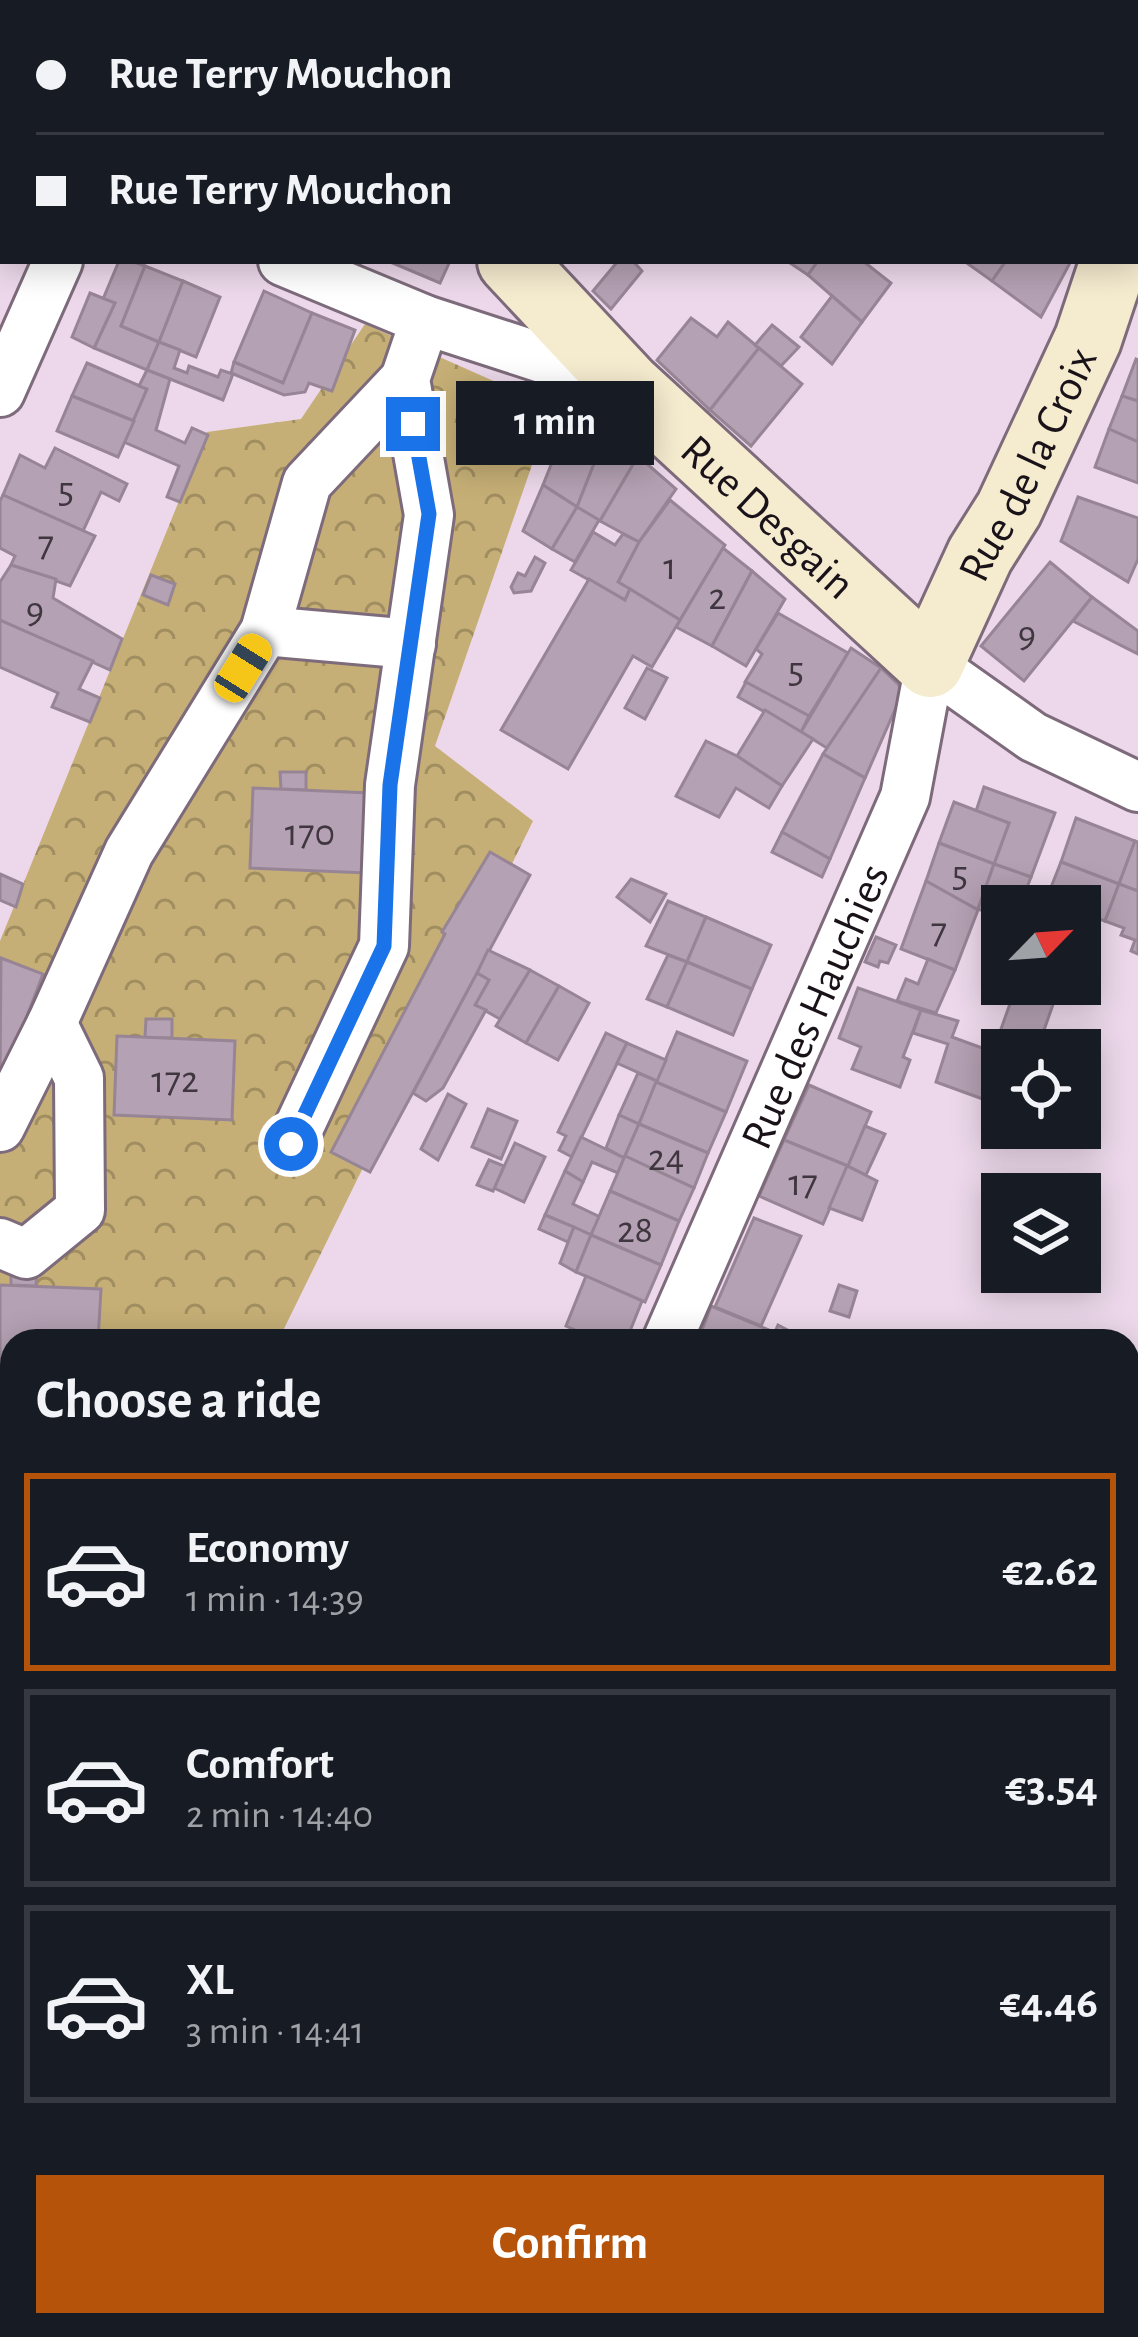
<!DOCTYPE html>
<html lang="en">
<head>
<meta charset="utf-8">
<style>
  :root { --surface:#171b24; --page:#20242c; --text:#f1f3f6; --muted:#9ea1a6; --line:#363941; --accent:#b45309 }
  body { margin:0; font-family:"Alegreya Sans",sans-serif; background:var(--page); color:var(--text); height:100vh; display:flex; flex-direction:column; font-size:45px; white-space:nowrap }
  * { box-sizing:border-box; margin:0 }
  p { font-size:39px; color:var(--muted) }
  .icon { flex:none; width:66px; height:66px; fill:none; stroke:currentColor; stroke-width:2; stroke-linecap:round; stroke-linejoin:round }
  .map { position:relative; flex:1; overflow:hidden }
  .details { position:absolute; left:0px; top:1329px; width:1140px; height:1008px; display:flex; flex-direction:column; background:var(--surface); border-radius:36px 36px 0 0; box-shadow:0 6px 30px #0003 }
  .details>* { flex:none }
  .hud { position:absolute; left:0px; top:0px; width:1140px; height:264px; box-shadow:0 6px 30px #0003; display:grid; align-content:center; height:264px; padding:0 36px; background:var(--surface) }
  .needle { width:78px; rotate:65deg }
  .tools { position:absolute; left:981px; top:885px; display:grid; gap:24px }
  .tools a { display:grid; place-items:center; width:120px; height:120px; border-radius:0px; background:var(--surface); box-shadow:0 6px 30px #0003; font-size:60px }
  .end { position:absolute; width:54px; height:54px; margin:-27px; border:15px solid #1a73e8; background:#fff; box-shadow:0 0 0 6px #fff }
  .from { border-radius:50% }
  .bubble { position:absolute; height:84px; border-radius:0px; background:var(--surface); box-shadow:0 6px 30px #0003; font-size:39px; font-weight:600; line-height:84px; text-align:center }
  .car { position:absolute; width:36px; height:72px; margin:-36px -18px; border-radius:15px; box-shadow:0 0 9px 3px #0007; background:linear-gradient(#f5c518 24%,#345 0 40%,#f5c518 0 76%,#345 0 86%,#f5c518 0) }
  .hud b { display:flex; align-items:center; gap:42px; height:114px; font-size:45px }
  .hud b+b { border-top:3px solid var(--line) }
  .hud i { width:30px; height:30px; background:var(--text) }
  ul { padding:0; list-style:none }
  li { display:flex; align-items:center; gap:36px; height:198px; margin:0 24px 18px; padding:0 12px; border:6px solid var(--line); border-radius:0px }
  li div { flex:1 }
  li b { display:block; font-size:45px }
  li em { font-style:normal; font-weight:600 }
  li.active { border-color:var(--accent) }
  li>.icon { width:108px; height:108px; stroke-width:1.5 }
  h2 { padding:0 36px; font-size:54px; line-height:144px }
  .cta { display:flex; gap:24px; margin-top:auto; padding:24px 36px }
  .cta a { flex:1; height:138px; border-radius:0px; background:var(--accent); color:#fff; font-size:48px; font-weight:600; line-height:138px; text-align:center }
  .map>svg:first-child { display:block }
  .park { fill:url(#park-crowns) }
  .building { fill:#b4a1b3; stroke:#978596; stroke-width:3 }
  .lines { fill:none; stroke-linecap:round; stroke-linejoin:round }
  .street-casing { stroke:#7d6b7b; stroke-width:54 }
  .secondary-casing { stroke:#7d6b7b; stroke-width:72 }
  .street { stroke:#fff; stroke-width:48 }
  .secondary { stroke:#f5ebcf; stroke-width:66 }
  .route { stroke:#1a73e8; stroke-width:15 }
  .labels { text-anchor:middle; stroke-width:9; stroke-linejoin:round; paint-order:stroke }
  .number-label { font-size:39px; fill:#40363f }
  .street-label { font-size:45px; fill:#191218; stroke:#f9e5f8 }
</style>
</head>
<body>
<div class="map">
<svg width="1138" height="2337" viewBox="0 0 1138 2337">
  <defs>
    <pattern id="park-crowns" width="20" height="18" patternUnits="userSpaceOnUse" patternTransform="scale(3)"><rect width="20" height="18" fill="#c6af76"/><path d="M2 6a3 3 0 1 1 6 0M12 15a3 3 0 1 1 6 0" fill="none" stroke="#a08d60"/></pattern>
  </defs>
  <rect width="100%" height="100%" fill="#ecd8ea"/>
  <path class="park" d="M 365,324 L 552,407 L 435,746 L 533,821 L 278,1341 L 12,1341 L 12,1618 L 0,1614 L 0,941 L 207,432 L 301,419 Z"/>
  <g class="building">
    <path d="M 119,261 L 131,261 L 145,266 L 121,326 L 159,342 L 147,370 L 94,348 L 115,303 L 103,299 Z"/>
    <path d="M 388,261 L 450,261 L 440,283 Z"/>
    <path d="M 618,261 L 633,261 L 642,271 L 611,309 L 593,291 Z"/>
    <path d="M 787,261 L 818,261 L 808,275 Z"/>
    <path d="M 818,261 L 863,261 L 891,283 L 862,322 L 808,275 Z"/>
    <path d="M 964,261 L 1006,261 L 992,281 Z"/>
    <path d="M 1006,261 L 1071,261 L 1041,317 L 992,281 Z"/>
    <path d="M 145,266 L 183,281 L 159,342 L 121,326 Z"/>
    <path d="M 183,281 L 220,297 L 196,357 L 159,342 Z"/>
    <path d="M 264,291 L 312,313 L 283,383 L 234,362 Z"/>
    <path d="M 90,293 L 115,303 L 94,348 L 72,337 Z"/>
    <path d="M 832,296 L 862,322 L 832,364 L 801,337 Z"/>
    <path d="M 312,313 L 355,330 L 332,391 L 309,383 L 305,392 L 284,395 L 231,373 L 234,362 L 283,383 Z"/>
    <path d="M 691,318 L 717,337 L 728,322 L 759,348 L 710,410 L 657,360 Z"/>
    <path d="M 772,325 L 799,347 L 781,366 L 755,345 Z"/>
    <path d="M 159,342 L 180,350 L 174,368 L 187,373 L 189,366 L 218,377 L 221,370 L 233,374 L 223,400 L 147,370 Z"/>
    <path d="M 759,348 L 802,384 L 751,446 L 710,410 Z"/>
    <path d="M 1136,359 L 1138,360 L 1138,401 L 1122,396 Z"/>
    <path d="M 87,363 L 147,389 L 134,421 L 72,396 Z"/>
    <path d="M 147,370 L 170,379 L 156,430 L 185,443 L 192,428 L 208,435 L 180,502 L 167,497 L 179,466 L 124,442 L 147,389 L 139,386 Z"/>
    <path d="M 72,396 L 134,421 L 118,457 L 57,431 Z"/>
    <path d="M 1122,396 L 1138,401 L 1138,442 L 1109,429 Z"/>
    <path d="M 569,420 L 605,436 L 577,507 L 543,485 Z"/>
    <path d="M 1109,429 L 1138,442 L 1138,483 L 1095,467 Z"/>
    <path d="M 605,436 L 638,456 L 600,521 L 577,507 Z"/>
    <path d="M 55,448 L 127,484 L 119,501 L 101,492 L 83,531 L 3,495 L 20,455 L 45,468 Z"/>
    <path d="M 638,456 L 676,489 L 639,542 L 600,521 Z"/>
    <path d="M 543,485 L 577,507 L 552,549 L 523,531 Z"/>
    <path d="M 3,495 L 95,536 L 70,586 L 11,565 L 15,556 L 0,548 L 0,501 Z"/>
    <path d="M 1078,497 L 1138,518 L 1138,559 L 1128,582 L 1061,541 Z"/>
    <path d="M 670,500 L 725,545 L 680,620 L 618,582 L 639,542 Z"/>
    <path d="M 577,507 L 599,520 L 575,562 L 552,549 Z"/>
    <path d="M 593,532 L 615,545 L 623,534 L 639,542 L 618,582 L 630,589 L 625,600 L 571,570 Z"/>
    <path d="M 723,548 L 752,571 L 712,646 L 676,627 Z"/>
    <path d="M 535,557 L 545,563 L 531,591 L 514,593 L 511,587 L 518,573 L 525,576 Z"/>
    <path d="M 1050,562 L 1092,597 L 1024,681 L 981,646 Z"/>
    <path d="M 11,565 L 56,579 L 53,598 L 122,639 L 110,670 L 0,620 L 0,582 Z"/>
    <path d="M 752,571 L 785,599 L 746,666 L 712,646 Z"/>
    <path d="M 151,575 L 175,584 L 168,605 L 143,595 Z"/>
    <path d="M 589,579 L 625,600 L 630,589 L 680,620 L 652,667 L 633,656 L 568,769 L 501,730 Z"/>
    <path d="M 1092,597 L 1138,631 L 1138,654 L 1073,621 Z"/>
    <path d="M 778,613 L 848,653 L 809,716 L 745,682 L 762,654 L 756,649 Z"/>
    <path d="M 0,620 L 93,661 L 79,689 L 100,698 L 90,722 L 52,707 L 58,693 L 0,667 Z"/>
    <path d="M 851,648 L 881,668 L 827,748 L 801,732 Z"/>
    <path d="M 647,668 L 667,678 L 645,719 L 625,708 Z"/>
    <path d="M 881,668 L 899,685 L 901,696 L 865,778 L 823,754 Z"/>
    <path d="M 746,682 L 809,716 L 801,732 L 738,697 Z"/>
    <path d="M 765,710 L 813,739 L 782,786 L 737,756 Z"/>
    <path d="M 706,741 L 737,756 L 782,786 L 769,808 L 736,788 L 719,817 L 676,796 Z"/>
    <path d="M 823,754 L 865,778 L 830,859 L 782,832 Z"/>
    <path d="M 280,772 L 306,772 L 306,790 L 281,789 Z"/>
    <path d="M 984,787 L 1055,813 L 1031,877 L 994,864 L 1009,823 L 976,811 Z"/>
    <path d="M 253,788 L 370,793 L 367,873 L 250,868 Z"/>
    <path d="M 954,802 L 1009,823 L 994,864 L 939,843 Z"/>
    <path d="M 1076,818 L 1135,841 L 1119,884 L 1061,862 Z"/>
    <path d="M 782,832 L 830,859 L 822,877 L 772,852 Z"/>
    <path d="M 1135,841 L 1138,842 L 1138,891 L 1119,884 Z"/>
    <path d="M 939,843 L 994,864 L 978,910 L 926,881 Z"/>
    <path d="M 490,852 L 530,875 L 370,1172 L 331,1152 L 445,934 L 442,932 Z"/>
    <path d="M 1061,862 L 1119,884 L 1105,921 L 1080,912 L 1080,906 L 1063,906 L 1046,900 Z"/>
    <path d="M 994,864 L 1031,877 L 1020,906 L 1002,906 L 1002,949 L 991,945 L 1001,918 L 978,909 Z"/>
    <path d="M 0,874 L 23,884 L 16,907 L 0,900 Z"/>
    <path d="M 631,879 L 666,894 L 650,922 L 617,897 Z"/>
    <path d="M 926,881 L 978,910 L 955,970 L 901,949 Z"/>
    <path d="M 1119,884 L 1138,891 L 1138,954 L 1131,951 L 1135,940 L 1121,935 L 1124,928 L 1105,921 Z"/>
    <path d="M 668,901 L 706,917 L 687,962 L 646,946 Z"/>
    <path d="M 706,917 L 771,945 L 752,989 L 687,962 Z"/>
    <path d="M 876,937 L 896,945 L 888,963 L 880,961 L 878,967 L 865,962 Z"/>
    <path d="M 488,950 L 530,970 L 500,1019 L 475,1005 L 489,980 L 477,973 Z"/>
    <path d="M 668,955 L 687,962 L 667,1007 L 647,999 Z"/>
    <path d="M 1,958 L 43,974 L 3,1079 L 0,1078 Z"/>
    <path d="M 928,959 L 955,970 L 936,1013 L 897,1001 L 906,979 L 918,984 Z"/>
    <path d="M 687,962 L 752,989 L 733,1035 L 667,1007 Z"/>
    <path d="M 530,970 L 559,986 L 526,1043 L 496,1026 Z"/>
    <path d="M 477,973 L 489,980 L 475,1005 L 486,1010 L 443,1088 L 426,1101 L 413,1093 Z"/>
    <path d="M 1017,984 L 1056,996 L 1037,1050 L 1005,1050 L 995,1046 Z"/>
    <path d="M 559,986 L 589,1003 L 558,1060 L 526,1043 Z"/>
    <path d="M 858,988 L 921,1010 L 903,1057 L 910,1060 L 900,1087 L 852,1069 L 861,1047 L 839,1038 Z"/>
    <path d="M 921,1010 L 958,1021 L 952,1037 L 993,1052 L 994,1048 L 1002,1051 L 1002,1106 L 936,1082 L 948,1044 L 913,1033 Z"/>
    <path d="M 146,1019 L 172,1019 L 172,1038 L 145,1038 Z"/>
    <path d="M 677,1032 L 747,1061 L 726,1112 L 656,1082 Z"/>
    <path d="M 606,1033 L 627,1043 L 572,1157 L 559,1150 L 566,1136 L 558,1132 Z"/>
    <path d="M 117,1036 L 235,1041 L 232,1120 L 114,1115 Z"/>
    <path d="M 627,1043 L 666,1060 L 657,1081 L 617,1063 Z"/>
    <path d="M 638,1073 L 657,1081 L 639,1124 L 619,1115 Z"/>
    <path d="M 656,1082 L 726,1112 L 708,1153 L 639,1124 Z"/>
    <path d="M 809,1085 L 871,1112 L 848,1166 L 784,1140 Z"/>
    <path d="M 448,1094 L 466,1104 L 438,1160 L 421,1149 Z"/>
    <path d="M 488,1109 L 517,1121 L 501,1159 L 472,1147 Z"/>
    <path d="M 619,1115 L 639,1124 L 624,1158 L 606,1148 Z"/>
    <path d="M 639,1124 L 708,1153 L 694,1188 L 625,1156 Z"/>
    <path d="M 865,1126 L 885,1134 L 866,1175 L 848,1166 Z"/>
    <path d="M 581,1137 L 624,1158 L 618,1173 L 592,1162 L 583,1182 L 565,1171 Z"/>
    <path d="M 784,1140 L 848,1166 L 823,1224 L 759,1196 Z"/>
    <path d="M 515,1143 L 545,1157 L 524,1202 L 494,1188 Z"/>
    <path d="M 625,1156 L 694,1188 L 679,1221 L 610,1191 Z"/>
    <path d="M 489,1160 L 504,1166 L 493,1191 L 477,1185 Z"/>
    <path d="M 847,1166 L 877,1181 L 862,1220 L 829,1208 Z"/>
    <path d="M 565,1171 L 583,1182 L 573,1204 L 600,1217 L 591,1235 L 545,1215 Z"/>
    <path d="M 610,1191 L 679,1221 L 661,1265 L 591,1235 Z"/>
    <path d="M 545,1215 L 574,1227 L 568,1242 L 539,1229 Z"/>
    <path d="M 754,1218 L 801,1236 L 761,1326 L 715,1307 Z"/>
    <path d="M 574,1227 L 591,1235 L 576,1272 L 560,1263 Z"/>
    <path d="M 591,1235 L 661,1265 L 645,1302 L 576,1272 Z"/>
    <path d="M 11,1268 L 37,1268 L 36,1286 L 11,1285 Z"/>
    <path d="M 586,1276 L 642,1301 L 626,1341 L 600,1341 L 566,1326 Z"/>
    <path d="M 0,1285 L 101,1289 L 98,1341 L 12,1341 L 12,1364 L 0,1364 Z"/>
    <path d="M 839,1285 L 857,1291 L 849,1317 L 830,1311 Z"/>
    <path d="M 711,1306 L 774,1332 L 771,1341 L 698,1341 Z"/>
    <path d="M 778,1325 L 797,1335 L 795,1341 L 771,1341 Z"/>
    <path d="M 0,1834 L 12,1843 L 12,1865 L 0,1888 Z"/>
    <path d="M 12,2046 L 12,2098 L 4,2114 L 0,2112 L 0,2069 Z"/>
    <path d="M 4,2114 L 12,2118 L 12,2192 L 0,2186 L 0,2123 Z"/>
    <path d="M 32,2325 L 79,2325 L 73,2337 L 26,2337 Z"/>
    <path d="M 79,2325 L 127,2325 L 134,2329 L 130,2337 L 73,2337 Z"/>
    <path d="M 347,2325 L 425,2325 L 426,2337 L 348,2337 Z"/>
    <rect x="426" y="2325" width="31" height="12"/>
    <path d="M 540,2325 L 564,2325 L 565,2337 L 542,2337 Z"/>
    <path d="M 564,2325 L 592,2325 L 594,2337 L 565,2337 Z"/>
    <path d="M 592,2325 L 643,2325 L 644,2336 L 594,2337 Z"/>
    <path d="M 643,2325 L 689,2325 L 690,2333 L 644,2336 Z"/>
  </g>
  <g class="lines">
    <g class="street-casing">
      <g id="street">
        <path d="M 0,149 L 3,150"/>
        <path d="M 283,261 L 425,320 L 622,384"/>
        <path d="M 0,392 L 58,261"/>
        <path d="M 265,631 L 411,644"/>
        <path d="M 0,1127 L 52,1023 L 129,852 L 265,631 L 307,483 L 405,379"/>
        <path d="M 291,1144 L 384,946 L 390,785 L 429,515 L 405,379 L 425,320"/>
        <path d="M 0,1243 L 26,1254 L 80,1210 L 79,1078 L 52,1023"/>
        <path id="s1" d="M 667,1341 L 905,797 L 930,664 L 1033,737 L 1138,787"/>
        <path d="M 0,2213 L 12,2219"/>
        <path d="M 215,2325 L 238,2337"/>
        <path d="M 316,2337 L 317,2325"/>
        <path d="M 960,2337 L 1101,2325"/>
      </g>
    </g>
    <g class="secondary-casing">
      <g id="secondary">
        <path d="M 267,0 L 270,3"/>
        <path d="M 1137,190 L 1138,187"/>
        <path id="s2" d="M 511,261 L 628,386 L 930,664 L 980,555 L 1009,509 L 1088,339 L 1114,261"/>
      </g>
    </g>
    <use href="#street" class="street"/>
    <use href="#secondary" class="secondary"/>
  </g>
  <g class="lines">
    <path class="route" d="M 291,1144 L 384,946 L 390,785 L 429,514 L 413,424"/>
  </g>
  <g class="labels">
    <g class="number-label">
      <text x="66" y="502">5</text>
      <text x="46" y="556">7</text>
      <text x="670" y="579">1</text>
      <text x="717" y="609">2</text>
      <text x="35" y="623">9</text>
      <text x="1027" y="647">9</text>
      <text x="796" y="682">5</text>
      <text x="310" y="845">170</text>
      <text x="960" y="886">5</text>
      <text x="939" y="943">7</text>
      <text x="175" y="1092">172</text>
      <text x="666" y="1170">24</text>
      <text x="803" y="1195">17</text>
      <text x="635" y="1242">28</text>
    </g>
    <g class="street-label">
      <text dy="16" stroke="none"><textPath href="#s2" startOffset="804">Rue de la Croix</textPath></text>
      <text dy="16" stroke="none"><textPath href="#s2" startOffset="363">Rue Desgain</textPath></text>
      <text dy="16" stroke="none"><textPath href="#s1" startOffset="366">Rue des Hauchies</textPath></text>
    </g>
  </g>
</svg>
<div class="tools">
<a><svg class="needle" viewBox="-14 -14 28 28"><path d="M0-13l5 13h-10z" fill="#e53935"/><path d="M0 13l5-13h-10z" fill="#9ea1a6"/></svg></a>
<a><svg class="icon" aria-label="locate" viewBox="0 0 24 24"><circle cx="12" cy="12" r="6"/><path d="M12 2v4M12 18v4M2 12h4M18 12h4"/></svg></a>
<a><svg class="icon" aria-label="layers" viewBox="0 0 24 24"><path d="M12 4l9 5-9 5-9-5zM3 14l9 5 9-5"/></svg></a>
</div>
<i class="end from" style="left:291px;top:1144px"></i>
<i class="end" style="left:413px;top:424px"></i>
<div class="bubble" style="left:456px;top:381px;width:198px">1 min</div>
<i class="car" style="left:243px;top:668px;rotate:32deg"></i>
<div class="hud">
<b><i class="from"></i>Rue Terry Mouchon</b>
<b><i></i>Rue Terry Mouchon</b>
</div>
<section class="details">
<h2>Choose a ride</h2>
<ul>
<li class="active"><svg class="icon" aria-label="car" viewBox="0 0 24 24"><path d="M5 17H2v-5l4-1 3-4h7l3 4 3 1v5h-3M9 17h6M6 11h13"/><circle cx="7" cy="17" r="2"/><circle cx="17" cy="17" r="2"/></svg><div><b>Economy</b><p>1 min · 14:39</p></div><em>€2.62</em></li>
<li><svg class="icon" aria-label="car" viewBox="0 0 24 24"><path d="M5 17H2v-5l4-1 3-4h7l3 4 3 1v5h-3M9 17h6M6 11h13"/><circle cx="7" cy="17" r="2"/><circle cx="17" cy="17" r="2"/></svg><div><b>Comfort</b><p>2 min · 14:40</p></div><em>€3.54</em></li>
<li><svg class="icon" aria-label="car" viewBox="0 0 24 24"><path d="M5 17H2v-5l4-1 3-4h7l3 4 3 1v5h-3M9 17h6M6 11h13"/><circle cx="7" cy="17" r="2"/><circle cx="17" cy="17" r="2"/></svg><div><b>XL</b><p>3 min · 14:41</p></div><em>€4.46</em></li>
</ul>
<div class="cta"><a>Confirm</a></div>
</section>
</div>
</body>
</html>
